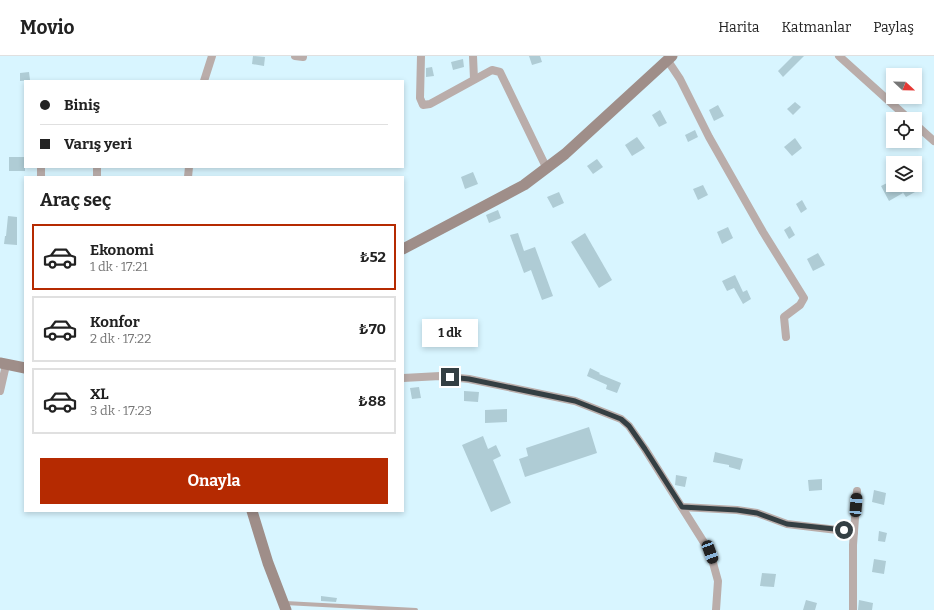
<!DOCTYPE html>
<html lang="tr">
<head>
<meta charset="utf-8">
<style>
  :root { --surface:#fff; --page:#f6f6f6; --text:#222; --muted:#767676; --line:#e0e0e0; --accent:#b52a01 }
  body { margin:0; font-family:Bitter,serif; background:var(--page); color:var(--text); height:100vh; display:flex; flex-direction:column; font-size:15px; white-space:nowrap }
  * { box-sizing:border-box; margin:0 }
  p { font-size:13px; color:var(--muted) }
  .icon { flex:none; width:22px; height:22px; fill:none; stroke:currentColor; stroke-width:2; stroke-linecap:round; stroke-linejoin:round }
  .map { position:relative; flex:1; overflow:hidden }
  .side { position:absolute; left:24px; top:120px; width:380px; height:336px; display:flex; flex-direction:column; background:var(--surface); border-radius:0px; box-shadow:0 2px 6px #0003 }
  .side>* { flex:none }
  .top-card { position:absolute; left:24px; top:24px; width:380px; height:88px; border-radius:0px; box-shadow:0 2px 6px #0003; display:grid; align-content:center; height:88px; padding:0 16px; background:var(--surface) }
  .needle { width:26px; rotate:112deg }
  .fabs { position:absolute; left:886px; top:12px; display:grid; gap:8px }
  .fabs a { display:grid; place-items:center; width:36px; height:36px; border-radius:0px; background:var(--surface); box-shadow:0 2px 6px #0003; font-size:20px }
  .end { position:absolute; width:18px; height:18px; margin:-9px; border:5px solid #343f43; background:#fff; box-shadow:0 0 0 2px #fff }
  .from { border-radius:50% }
  .bubble { position:absolute; height:28px; border-radius:0px; background:var(--surface); box-shadow:0 2px 6px #0003; font-size:13px; font-weight:700; line-height:28px; text-align:center }
  .car { position:absolute; width:12px; height:24px; margin:-12px -6px; border-radius:5px; box-shadow:0 0 3px 1px #0007; background:linear-gradient(#222 24%,#8ab4d8 0 40%,#222 0 76%,#8ab4d8 0 86%,#222 0) }
  .top-card b { display:flex; align-items:center; gap:14px; height:38px; font-size:15px }
  .top-card b+b { border-top:1px solid var(--line) }
  .top-card i { width:10px; height:10px; background:var(--text) }
  ul { padding:0; list-style:none }
  li { display:flex; align-items:center; gap:12px; height:66px; margin:0 8px 6px; padding:0 8px; border:2px solid var(--line); border-radius:0px }
  li div { flex:1 }
  li b { display:block; font-size:15px }
  li em { font-style:normal; font-weight:700 }
  li.selected { border-color:var(--accent) }
  li>.icon { width:36px; height:36px; stroke-width:1.5 }
  h2 { padding:0 16px; font-size:18px; line-height:48px }
  .primary-button { display:flex; gap:8px; margin-top:auto; padding:8px 16px }
  .primary-button a { flex:1; height:46px; border-radius:0px; background:var(--accent); color:#fff; font-size:16px; font-weight:700; line-height:46px; text-align:center }
  header { display:flex; align-items:center; gap:24px; box-sizing:border-box; height:56px; padding:0 20px; background:var(--surface); border-bottom:1px solid var(--line) }
  header strong { font-size:19px }
  nav { display:flex; gap:22px; margin-inline-start:auto; font-size:14px }
  .map>svg:first-child { display:block }
  .building { fill:#afccd5 }
  .lines { fill:none; stroke-linecap:round; stroke-linejoin:round }
  .lane { stroke:#baadaa; stroke-width:4 }
  .street { stroke:#baadaa; stroke-width:8 }
  .secondary { stroke:#9f8e89; stroke-width:11 }
  .route { stroke:#343f43; stroke-width:5 }
</style>
</head>
<body>
<header>
<strong>Movio</strong>
<nav><a>Harita</a><a>Katmanlar</a><a>Paylaş</a></nav>
</header>
<div class="map">
<svg width="934" height="554" viewBox="0 0 934 554">
  <rect width="100%" height="100%" fill="#d8f5ff"/>
  <g class="building">
    <path d="M 253,0 L 265,1 L 264,10 L 252,8 Z"/>
    <path d="M 529,0 L 540,0 L 542,6 L 532,9 Z"/>
    <path d="M 793,0 L 804,0 L 783,21 L 778,15 Z"/>
    <path d="M 463,3 L 464,11 L 453,14 L 451,6 Z"/>
    <path d="M 432,11 L 434,20 L 426,21 L 426,12 Z"/>
    <path d="M 29,16 L 30,24 L 20,25 L 20,17 Z"/>
    <path d="M 795,46 L 801,51 L 793,59 L 787,53 Z"/>
    <path d="M 718,49 L 724,60 L 714,65 L 709,54 Z"/>
    <path d="M 660,54 L 667,67 L 659,71 L 652,59 Z"/>
    <path d="M 695,74 L 698,81 L 688,86 L 685,79 Z"/>
    <path d="M 637,81 L 645,92 L 632,100 L 625,89 Z"/>
    <path d="M 795,82 L 802,92 L 792,100 L 784,91 Z"/>
    <rect x="9" y="101" width="16" height="14"/>
    <path d="M 597,103 L 603,111 L 593,118 L 587,110 Z"/>
    <path d="M 473,116 L 478,128 L 465,133 L 461,121 Z"/>
    <path d="M 893,124 L 893,129 L 899,129 L 903,137 L 889,145 L 881,130 Z"/>
    <path d="M 703,129 L 708,139 L 698,144 L 693,133 Z"/>
    <path d="M 911,129 L 915,136 L 906,141 L 902,135 Z"/>
    <path d="M 559,136 L 564,147 L 553,152 L 547,141 Z"/>
    <path d="M 802,144 L 807,153 L 801,157 L 796,148 Z"/>
    <path d="M 498,154 L 501,162 L 489,167 L 486,159 Z"/>
    <path d="M 8,160 L 17,161 L 17,189 L 4,188 L 5,180 L 6,180 Z"/>
    <path d="M 790,170 L 795,179 L 789,183 L 784,174 Z"/>
    <path d="M 728,171 L 733,182 L 722,188 L 717,176 Z"/>
    <path d="M 518,177 L 524,195 L 535,191 L 553,240 L 542,244 L 531,214 L 524,217 L 510,179 Z"/>
    <path d="M 585,177 L 612,224 L 599,232 L 571,186 Z"/>
    <path d="M 818,197 L 825,209 L 813,215 L 807,203 Z"/>
    <path d="M 735,219 L 743,236 L 747,234 L 751,243 L 743,248 L 734,232 L 727,235 L 722,225 Z"/>
    <path d="M 436,264 L 438,271 L 429,274 L 427,267 Z"/>
    <path d="M 590,312 L 600,317 L 599,318 L 621,327 L 617,337 L 606,333 L 607,329 L 587,320 Z"/>
    <path d="M 419,331 L 421,342 L 412,343 L 410,332 Z"/>
    <path d="M 464,335 L 479,336 L 478,346 L 464,345 Z"/>
    <path d="M 507,353 L 507,366 L 485,367 L 485,354 Z"/>
    <path d="M 589,371 L 597,397 L 525,421 L 519,403 L 528,400 L 526,392 Z"/>
    <path d="M 483,380 L 488,393 L 496,389 L 501,400 L 493,404 L 511,447 L 491,456 L 462,389 Z"/>
    <path d="M 715,396 L 743,403 L 740,414 L 729,411 L 729,409 L 713,406 Z"/>
    <path d="M 676,419 L 687,421 L 685,431 L 675,429 Z"/>
    <path d="M 822,423 L 822,434 L 809,435 L 808,424 Z"/>
    <path d="M 874,434 L 886,437 L 884,449 L 872,446 Z"/>
    <path d="M 879,475 L 887,477 L 885,486 L 878,485 Z"/>
    <path d="M 874,503 L 886,505 L 884,518 L 872,516 Z"/>
    <path d="M 762,517 L 776,518 L 774,531 L 760,530 Z"/>
    <path d="M 321,540 L 337,542 L 336,546 L 321,545 Z"/>
    <path d="M 806,544 L 817,547 L 815,554 L 803,554 Z"/>
    <path d="M 859,544 L 873,547 L 872,554 L 858,554 Z"/>
  </g>
  <g class="lines">
    <path class="lane" d="M 285,547 L 416,554"/>
    <g class="street">
      <path d="M 295,0 L 303,1"/>
      <path d="M 421,0 L 420,42 L 423,49 L 430,48 L 492,14 L 500,16 L 547,113"/>
      <path d="M 473,0 L 474,23"/>
      <path d="M 839,0 L 909,63"/>
      <path d="M 668,5 L 680,23 L 709,81 L 763,176 L 804,242 L 800,249 L 784,261 L 786,281"/>
      <path d="M 204,25 L 212,0"/>
      <path d="M 915,68 L 934,85"/>
      <path d="M 41,121 L 41,111"/>
      <path d="M 97,121 L 97,111"/>
      <path d="M 188,121 L 189,111"/>
      <path d="M 403,322 L 440,320 L 469,323 L 575,345 L 621,363 L 629,370 L 645,393 L 710,496 L 718,525 L 716,554"/>
      <path d="M 0,335 L 6,309"/>
      <path d="M 682,451 L 737,454 L 757,457 L 787,468 L 854,476"/>
      <path d="M 853,554 L 853,489 L 857,435"/>
    </g>
    <g class="secondary">
      <path d="M 403,193 L 524,129 L 565,98 L 672,0"/>
      <path d="M 0,307 L 25,312"/>
      <path d="M 252,455 L 268,507 L 286,554"/>
    </g>
  </g>
  <g class="lines">
    <path class="route" d="M 450,321 L 469,323 L 575,345 L 621,363 L 629,370 L 645,393 L 682,451 L 737,454 L 757,457 L 787,468 L 844,474"/>
  </g>
</svg>
<div class="fabs">
<a><svg class="needle" viewBox="-14 -14 28 28"><path d="M0-13l5 13h-10z" fill="#e53935"/><path d="M0 13l5-13h-10z" fill="#767676"/></svg></a>
<a><svg class="icon" aria-label="locate" viewBox="0 0 24 24"><circle cx="12" cy="12" r="6"/><path d="M12 2v4M12 18v4M2 12h4M18 12h4"/></svg></a>
<a><svg class="icon" aria-label="layers" viewBox="0 0 24 24"><path d="M12 4l9 5-9 5-9-5zM3 14l9 5 9-5"/></svg></a>
</div>
<i class="end from" style="left:844px;top:474px"></i>
<i class="end" style="left:450px;top:321px"></i>
<div class="bubble" style="left:422px;top:263px;width:56px">1 dk</div>
<i class="car" style="left:856px;top:449px;rotate:4deg"></i>
<i class="car" style="left:710px;top:496px;rotate:160deg"></i>
<div class="top-card">
<b><i class="from"></i>Biniş</b>
<b><i></i>Varış yeri</b>
</div>
<section class="side">
<h2>Araç seç</h2>
<ul>
<li class="selected"><svg class="icon" aria-label="car" viewBox="0 0 24 24"><path d="M5 17H2v-5l4-1 3-4h7l3 4 3 1v5h-3M9 17h6M6 11h13"/><circle cx="7" cy="17" r="2"/><circle cx="17" cy="17" r="2"/></svg><div><b>Ekonomi</b><p>1 dk · 17:21</p></div><em>₺52</em></li>
<li><svg class="icon" aria-label="car" viewBox="0 0 24 24"><path d="M5 17H2v-5l4-1 3-4h7l3 4 3 1v5h-3M9 17h6M6 11h13"/><circle cx="7" cy="17" r="2"/><circle cx="17" cy="17" r="2"/></svg><div><b>Konfor</b><p>2 dk · 17:22</p></div><em>₺70</em></li>
<li><svg class="icon" aria-label="car" viewBox="0 0 24 24"><path d="M5 17H2v-5l4-1 3-4h7l3 4 3 1v5h-3M9 17h6M6 11h13"/><circle cx="7" cy="17" r="2"/><circle cx="17" cy="17" r="2"/></svg><div><b>XL</b><p>3 dk · 17:23</p></div><em>₺88</em></li>
</ul>
<div class="primary-button"><a>Onayla</a></div>
</section>
</div>
</body>
</html>
